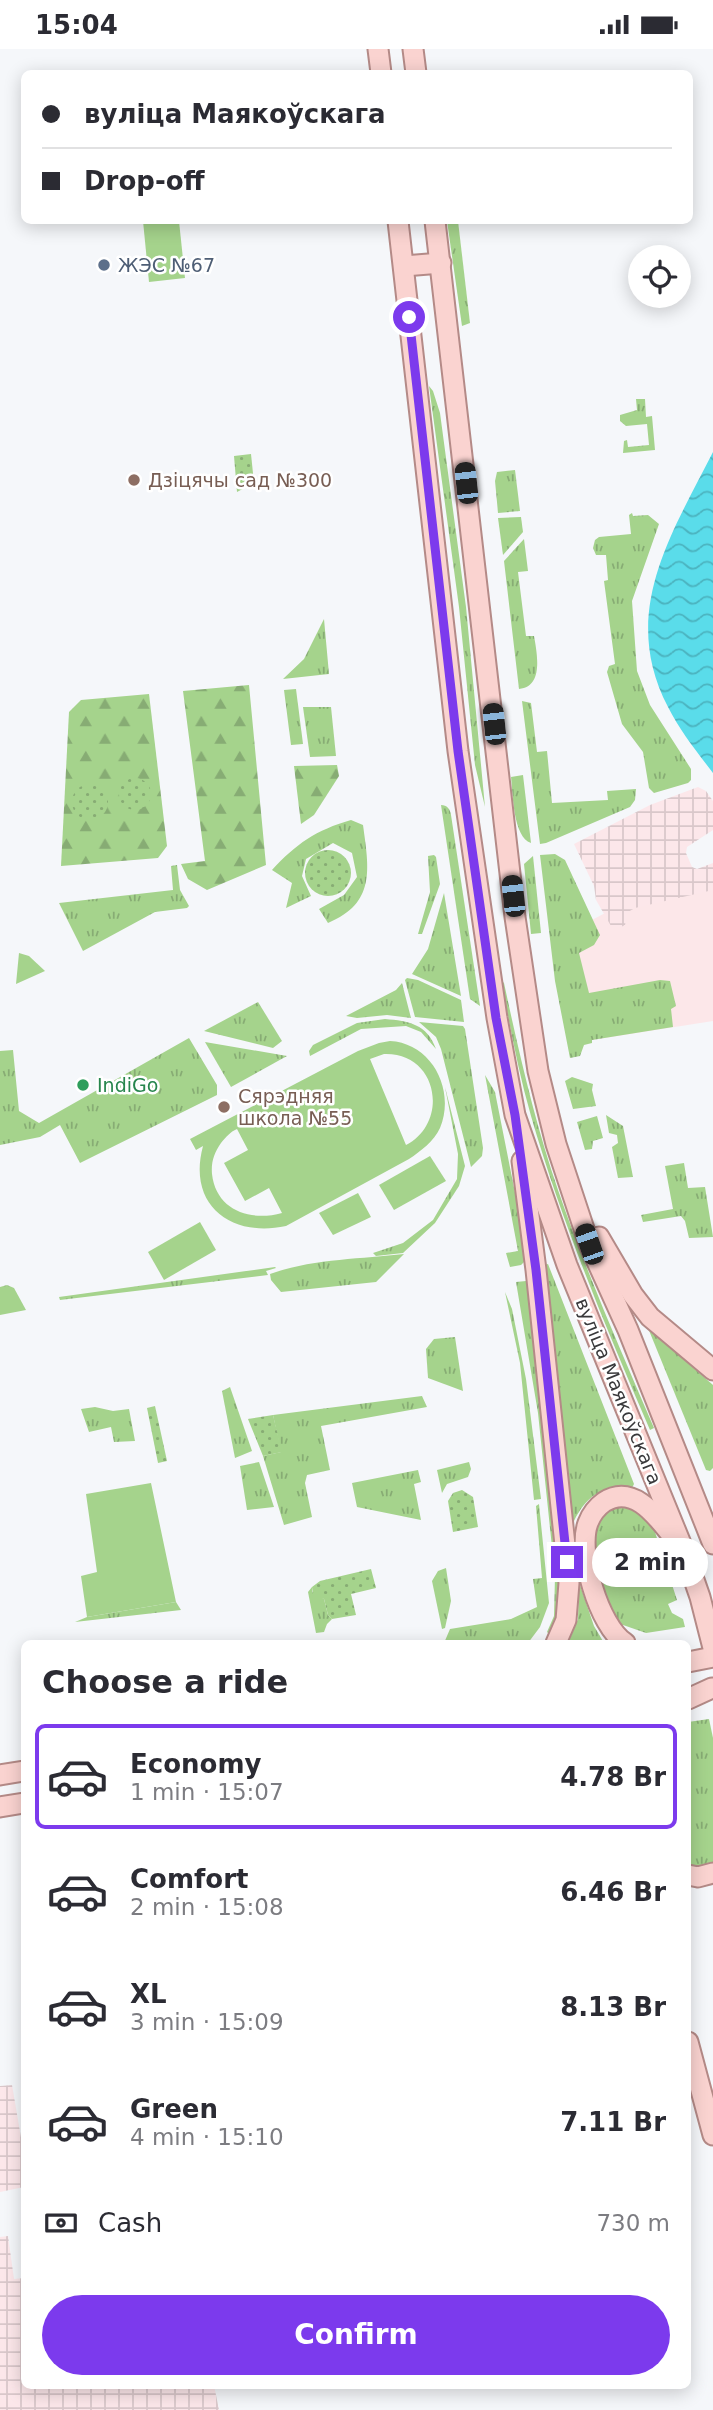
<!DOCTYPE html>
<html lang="en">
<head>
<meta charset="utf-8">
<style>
  :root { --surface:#fff; --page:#f7f7f7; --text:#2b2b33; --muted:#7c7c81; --line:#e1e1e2; --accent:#7c3aed }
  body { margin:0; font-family:"DejaVu Sans",sans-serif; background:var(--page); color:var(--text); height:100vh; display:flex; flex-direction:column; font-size:26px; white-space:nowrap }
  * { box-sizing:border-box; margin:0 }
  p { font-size:23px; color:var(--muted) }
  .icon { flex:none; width:38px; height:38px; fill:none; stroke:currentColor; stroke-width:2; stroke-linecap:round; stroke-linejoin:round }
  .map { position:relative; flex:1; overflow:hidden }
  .sheet { position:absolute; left:21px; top:1591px; width:670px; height:749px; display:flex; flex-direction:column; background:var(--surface); border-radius:10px; box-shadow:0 4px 18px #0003 }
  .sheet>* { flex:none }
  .hud { position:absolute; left:21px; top:21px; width:672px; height:154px; border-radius:10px; box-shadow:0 4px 18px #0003; display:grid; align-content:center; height:154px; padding:0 21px; background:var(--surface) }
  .tools { position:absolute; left:628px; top:196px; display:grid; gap:14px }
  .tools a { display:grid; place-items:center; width:63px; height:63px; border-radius:50%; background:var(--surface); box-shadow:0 4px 18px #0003; font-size:35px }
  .end { position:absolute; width:32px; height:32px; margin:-16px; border:9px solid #7c3aed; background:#fff; box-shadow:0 0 0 4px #fff }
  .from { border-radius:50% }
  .bubble { position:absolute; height:49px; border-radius:24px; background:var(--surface); box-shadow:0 4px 18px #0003; font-size:23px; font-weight:800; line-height:49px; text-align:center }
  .car { position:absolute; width:21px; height:42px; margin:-21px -10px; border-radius:9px; box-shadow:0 0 5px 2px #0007; background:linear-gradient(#222 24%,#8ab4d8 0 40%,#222 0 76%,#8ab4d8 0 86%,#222 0) }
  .hud b { display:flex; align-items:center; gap:24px; height:66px; font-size:26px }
  .hud b+b { border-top:2px solid var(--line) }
  .hud i { width:18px; height:18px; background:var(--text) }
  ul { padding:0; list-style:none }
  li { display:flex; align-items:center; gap:21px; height:105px; margin:0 14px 10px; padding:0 7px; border:4px solid transparent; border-radius:10px }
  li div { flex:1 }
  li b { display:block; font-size:26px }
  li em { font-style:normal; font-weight:800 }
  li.current { border-color:var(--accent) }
  li>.icon { width:63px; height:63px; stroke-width:1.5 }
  h2 { padding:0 21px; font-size:32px; line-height:84px }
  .pay { display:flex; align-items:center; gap:18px; height:77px; padding:0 21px; font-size:26px }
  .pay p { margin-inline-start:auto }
  .cta { display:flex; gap:14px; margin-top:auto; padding:14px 21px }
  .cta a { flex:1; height:80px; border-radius:42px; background:var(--accent); color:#fff; font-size:28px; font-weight:800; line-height:80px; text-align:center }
  .status { display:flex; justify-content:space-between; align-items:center; height:49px; padding:0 35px; background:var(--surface); direction:ltr }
  .status svg { height:19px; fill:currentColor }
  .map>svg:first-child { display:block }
  .commercial { fill:#fce7e9 }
  .industrial { fill:url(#industrial-grid) }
  .grass { fill:url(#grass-tufts) }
  .forest { fill:url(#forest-firs) }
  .park { fill:url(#park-dots) }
  .pitch { fill:#a5d38c; fill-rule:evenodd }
  .water { fill:url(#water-waves) }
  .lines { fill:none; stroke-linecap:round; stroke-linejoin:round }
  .major-casing { stroke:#b48a87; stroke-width:23 }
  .major { stroke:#fad3d0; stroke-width:19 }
  .route { stroke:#7c3aed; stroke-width:9 }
  .service-dot { fill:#5c6f8a; stroke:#fff; stroke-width:2.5 }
  .education-dot { fill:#8d6e63; stroke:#fff; stroke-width:2.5 }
  .leisure-dot { fill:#2e9e5b; stroke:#fff; stroke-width:2.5 }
  .labels { text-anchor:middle; stroke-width:5; stroke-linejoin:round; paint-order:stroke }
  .service-label { font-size:19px; fill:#4e5e75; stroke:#fff; text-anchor:start }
  .education-label { font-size:19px; fill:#785e54; stroke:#fff; text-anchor:start }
  .leisure-label { font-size:19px; fill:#27864d; stroke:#fff; text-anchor:start }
  .street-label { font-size:19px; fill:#39393b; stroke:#fff }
</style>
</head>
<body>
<div class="status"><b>15:04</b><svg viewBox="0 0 49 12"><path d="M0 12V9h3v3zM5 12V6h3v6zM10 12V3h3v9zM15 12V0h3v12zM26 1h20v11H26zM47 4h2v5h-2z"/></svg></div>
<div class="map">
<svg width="713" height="2361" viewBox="0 0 713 2361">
  <defs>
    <pattern id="industrial-grid" width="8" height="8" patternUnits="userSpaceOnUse" patternTransform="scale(1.75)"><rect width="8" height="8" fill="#fce7ea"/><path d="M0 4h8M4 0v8" fill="none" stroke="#d9c7ca"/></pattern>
    <pattern id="grass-tufts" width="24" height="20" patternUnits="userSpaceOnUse" patternTransform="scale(1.75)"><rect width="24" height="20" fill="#a5d38c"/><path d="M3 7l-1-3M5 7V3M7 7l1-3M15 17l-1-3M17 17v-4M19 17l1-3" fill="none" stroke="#87ac74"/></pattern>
    <pattern id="forest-firs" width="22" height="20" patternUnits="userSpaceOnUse" patternTransform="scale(1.75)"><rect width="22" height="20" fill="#a5d38c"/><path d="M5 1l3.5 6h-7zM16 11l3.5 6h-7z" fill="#87ac74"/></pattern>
    <pattern id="park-dots" width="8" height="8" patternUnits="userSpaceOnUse" patternTransform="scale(1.75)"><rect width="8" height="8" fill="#a5d38c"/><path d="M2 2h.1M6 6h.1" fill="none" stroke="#87ac74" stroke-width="1.8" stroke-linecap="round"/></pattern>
    <pattern id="water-waves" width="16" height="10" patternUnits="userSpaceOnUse" patternTransform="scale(1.75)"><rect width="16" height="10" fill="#5adcea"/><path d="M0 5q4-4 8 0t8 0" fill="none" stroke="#4bb3bf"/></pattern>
  </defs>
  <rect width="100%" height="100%" fill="#f5f7fa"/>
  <path class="commercial" d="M 713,836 L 713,972 L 592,991 L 571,882 L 609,862 Z"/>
  <g class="industrial">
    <path d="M 698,738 L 706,742 L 713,752 L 713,781 L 687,798 L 686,804 L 692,818 L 697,820 L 713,814 L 713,841 L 635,859 L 628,863 L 625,876 L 621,878 L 611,877 L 596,851 L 594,837 L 574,795 L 650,756 Z"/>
    <path d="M 12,2036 L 24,2106 L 24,2138 L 0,2143 L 0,2037 Z"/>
    <path d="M 8,2187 L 14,2230 L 24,2229 L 24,2336 L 214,2336 L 219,2361 L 0,2361 L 0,2188 Z"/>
  </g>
  <g class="grass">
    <path d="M 447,172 L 458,172 L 470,274 L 462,277 Z"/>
    <path d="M 429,337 L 433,342 L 440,364 L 466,558 L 485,758 L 475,716 L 459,558 Z"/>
    <path d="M 636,350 L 645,350 L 646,368 L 652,367 L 655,401 L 623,404 L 624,392 L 627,391 L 628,398 L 649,396 L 647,375 L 626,377 L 620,372 L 620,366 L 637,361 Z"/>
    <path d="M 515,421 L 520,462 L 498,464 L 495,432 L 497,423 Z"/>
    <path d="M 632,464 L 633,467 L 648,466 L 659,475 L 632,552 L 637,622 L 650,656 L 691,720 L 691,731 L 688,734 L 654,744 L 649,739 L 643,703 L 622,675 L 607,623 L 609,617 L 615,615 L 604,532 L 608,531 L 606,506 L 596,506 L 593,499 L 595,491 L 599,488 L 631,485 L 629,466 Z"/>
    <path d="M 521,468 L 523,483 L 503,506 L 498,469 Z"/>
    <path d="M 524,490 L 528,522 L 518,523 L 526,587 L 534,587 C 537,604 544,638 519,640 L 504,512 Z"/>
    <path d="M 324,570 L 329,625 L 283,630 L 304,610 Z"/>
    <path d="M 296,640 L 303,695 L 291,696 L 284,641 Z"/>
    <path d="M 522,652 L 531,654 L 537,703 L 547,702 L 552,754 L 608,751 L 607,742 L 636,740 L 635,751 L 630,758 L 546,794 L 540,795 Z"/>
    <path d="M 303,658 L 331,658 L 336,707 L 310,708 Z"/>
    <path d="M 523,726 L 531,794 C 513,788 513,745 511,728 Z"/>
    <path d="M 441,756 C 447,756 450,760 451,766 L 480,957 L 470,950 Z"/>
    <path d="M 351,771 L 363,776 C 369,820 376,854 328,874 L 319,860 L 344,846 L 357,828 L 352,804 L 333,794 L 306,810 L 302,827 L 311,847 L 286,859 L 292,834 L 272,821 C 296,795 316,781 351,771 Z"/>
    <path d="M 555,805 L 565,811 L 600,886 L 594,896 L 579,904 L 589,944 L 660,931 L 670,932 L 676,957 L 671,960 L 673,978 L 592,991 L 592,994 L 584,996 L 580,1007 L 570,1009 L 555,932 L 540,806 Z"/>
    <path d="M 434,806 L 436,808 L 440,835 L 422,885 L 418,885 L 430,843 L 428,807 Z"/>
    <path d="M 533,807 L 541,884 L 531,885 L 524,815 Z"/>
    <path d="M 177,816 L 180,841 L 189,857 L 187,859 L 155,863 L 83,902 L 59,854 L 173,841 L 171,817 Z"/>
    <path d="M 444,844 L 461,947 L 412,925 L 428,900 Z"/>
    <path d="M 19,904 L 29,907 L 45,922 L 16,935 Z"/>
    <path d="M 407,929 L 418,931 L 461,951 L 464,973 L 415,968 L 405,931 Z"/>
    <path d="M 501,931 L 504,934 C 519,1004 535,1074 558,1141 C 586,1222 620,1300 654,1379 L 650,1381 C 606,1279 562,1174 531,1067 C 518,1022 510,977 501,931 Z"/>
    <path d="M 402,934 L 411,969 L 387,966 L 357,969 L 346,967 L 396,941 Z"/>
    <path d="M 258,953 L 282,992 L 273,999 L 204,982 Z"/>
    <path d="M 385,970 C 409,972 427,975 436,1000 L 421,983 L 406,977 L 361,980 L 310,1007 L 309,1002 L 313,996 L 357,974 Z"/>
    <path d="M 419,973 L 463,977 L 465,980 L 483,1099 L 482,1107 L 471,1118 L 441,1000 L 436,988 Z"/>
    <path d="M 189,989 L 217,1036 L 217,1046 L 80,1114 L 60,1076 L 40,1088 L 0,1096 L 0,1002 L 13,1001 L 19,1062 L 39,1074 Z"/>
    <path d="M 205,993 L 287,1007 L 231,1038 Z"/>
    <path d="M 485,1026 L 495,1043 L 527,1204 L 524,1213 L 521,1216 L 510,1218 L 506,1204 L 518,1202 Z"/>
    <path d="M 572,1028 L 593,1035 L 592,1041 L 596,1057 L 573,1060 L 565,1032 Z"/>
    <path d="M 445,1038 L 465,1117 L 459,1137 L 435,1174 L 403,1204 L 376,1207 L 373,1204 L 403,1194 L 433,1171 L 457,1130 L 458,1105 Z"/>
    <path d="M 606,1066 L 623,1077 L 633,1128 L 618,1129 L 612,1098 L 618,1094 L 617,1086 L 609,1084 Z"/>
    <path d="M 597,1067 L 603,1089 L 593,1092 L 592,1100 L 585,1101 L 577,1073 Z"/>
    <path d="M 684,1114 L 688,1139 L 705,1138 L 713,1188 L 689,1189 L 685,1172 L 681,1167 L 643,1173 L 641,1166 L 673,1160 L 665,1117 Z"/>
    <path d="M 404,1205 L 376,1233 L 281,1243 L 271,1231 L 270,1225 C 311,1210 361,1210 404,1205 Z"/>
    <path d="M 548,1215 L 634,1435 L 632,1439 C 603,1436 587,1446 574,1472 L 571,1471 L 544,1216 Z"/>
    <path d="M 275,1218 L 276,1219 L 266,1222 L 268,1226 L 60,1251 L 59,1248 Z"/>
    <path d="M 526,1232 L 530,1234 L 561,1540 L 560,1560 L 551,1587 L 547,1583 L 554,1567 L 555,1527 L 538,1364 L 516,1233 Z"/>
    <path d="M 7,1236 L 14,1239 L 26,1261 L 0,1266 L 0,1238 Z"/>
    <path d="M 505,1243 L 512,1260 L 526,1330 L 541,1450 L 534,1451 L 520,1314 Z"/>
    <path d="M 648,1279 L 713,1336 L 713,1419 L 710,1422 L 706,1421 Z"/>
    <path d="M 455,1288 L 463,1342 L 428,1329 L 426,1300 L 434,1290 Z"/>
    <path d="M 230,1338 L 252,1402 L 235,1409 L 222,1342 Z"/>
    <path d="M 422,1347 L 427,1358 L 321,1377 L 330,1421 L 307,1426 L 305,1434 L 312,1468 L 284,1476 L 263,1407 L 281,1403 L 273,1366 Z"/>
    <path d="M 95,1358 L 113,1362 L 129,1360 L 135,1392 L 114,1393 L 111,1378 L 89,1383 L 81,1360 Z"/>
    <path d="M 259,1413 L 274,1458 L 247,1461 L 240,1417 Z"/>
    <path d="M 469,1413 L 471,1420 L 468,1428 L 447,1435 L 442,1444 L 437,1421 Z"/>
    <path d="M 418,1421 L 421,1433 L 414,1435 L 421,1471 L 357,1458 L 352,1434 Z"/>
    <path d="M 539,1455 L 549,1554 L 540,1578 L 528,1594 L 444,1594 L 450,1580 L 511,1570 L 537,1558 L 533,1530 L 542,1529 L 536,1457 Z"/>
    <path d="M 628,1456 L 648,1468 L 655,1483 L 677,1551 L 668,1555 L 672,1564 L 683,1570 L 685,1578 L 646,1584 L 623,1576 L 617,1580 L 611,1572 L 590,1490 L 600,1463 L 608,1458 Z"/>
    <path d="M 446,1519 L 451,1552 L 445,1579 L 442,1580 L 432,1532 L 438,1522 Z"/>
    <path d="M 579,1533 L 594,1577 L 604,1594 L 568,1594 L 578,1570 Z"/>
    <path d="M 312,1538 L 312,1543 L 324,1550 L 328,1566 L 332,1570 L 327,1575 L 324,1583 L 316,1584 L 308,1543 Z"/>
    <path d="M 176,1553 L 181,1561 L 75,1573 L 87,1568 Z"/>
    <path d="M 709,1670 L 713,1689 L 713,1817 L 688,1819 L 688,1673 Z"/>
  </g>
  <g class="forest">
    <path d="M 249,636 L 266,816 L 207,841 L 188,830 L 181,815 L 205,812 L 183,642 Z"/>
    <path d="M 149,645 L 167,797 L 158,809 L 61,817 L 69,663 L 81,651 Z"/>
    <path d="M 337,716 L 339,727 L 314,766 L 301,775 L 294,717 Z"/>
  </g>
  <g class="park">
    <path d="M 251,405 L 254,434 L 237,443 L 234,407 Z"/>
    <circle cx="135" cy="745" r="16"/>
    <circle cx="90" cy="753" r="18"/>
    <circle cx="328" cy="824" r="23"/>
    <path d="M 155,1357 L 167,1412 L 158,1414 L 147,1359 Z"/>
    <path d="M 273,1366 L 282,1403 L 263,1407 L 248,1370 Z"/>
    <path d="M 462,1441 L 473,1448 L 478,1478 L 453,1483 L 448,1452 L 453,1444 Z"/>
    <path d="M 371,1520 L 376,1539 L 351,1545 L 356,1566 L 332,1570 L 328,1566 L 324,1550 L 313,1547 L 312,1538 L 320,1532 Z"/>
  </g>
  <g class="pitch">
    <path d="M 143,172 L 179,172 L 185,229 L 149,233 Z"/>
    <path d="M 390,992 C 431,994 456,1040 440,1079 C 434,1092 421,1102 409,1110 L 286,1177 C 231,1189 187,1156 203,1097 L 196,1101 L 190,1090 L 358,1002 L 379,994 ZM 384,1005 C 438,1003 450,1073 406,1096 L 370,1010 ZM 237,1080 L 248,1101 L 224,1114 L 245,1152 L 269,1139 L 282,1164 C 250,1173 216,1161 212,1125 C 211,1113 214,1104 221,1094 C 226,1088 230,1083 237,1080 Z"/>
    <path d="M 430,1107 L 446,1132 L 394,1161 L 379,1136 Z"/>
    <path d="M 358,1144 L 371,1168 L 333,1186 L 319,1164 Z"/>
    <path d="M 200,1173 L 216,1201 L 164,1231 L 148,1203 Z"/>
    <path d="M 151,1434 L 176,1553 L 87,1568 L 81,1527 L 97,1523 L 86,1445 Z"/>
  </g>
  <path class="water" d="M 713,403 L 713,724 C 697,703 680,682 668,658 C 619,564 671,486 713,403 Z"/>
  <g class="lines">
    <g class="major-casing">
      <g id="major">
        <path d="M 378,0 L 381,24"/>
        <path d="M 413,0 L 416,24"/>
        <path d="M 398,172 L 458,702 L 497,969 L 515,1066 L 567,1216 L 684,1502 L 700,1548 L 713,1599"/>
        <path d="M 435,172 L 515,868 L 538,1022 L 556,1095 L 589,1195 L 628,1281 L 713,1495"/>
        <path d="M 404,217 L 441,214"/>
        <path d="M 522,1112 L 536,1221 L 569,1534 L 566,1571 L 556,1594"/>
        <path d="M 599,1188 L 633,1246 L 650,1268 L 713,1321"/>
        <path d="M 625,1594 C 599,1577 577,1503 588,1474 C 591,1466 597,1458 604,1453 C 632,1435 655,1465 670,1484"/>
        <path d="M 688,1613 L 713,1608"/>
        <path d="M 688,1650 L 712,1639"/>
        <path d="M 0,1726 L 24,1722"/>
        <path d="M 0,1758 L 24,1754"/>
        <path d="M 688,1826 L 698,1828 L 713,1824"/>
        <path d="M 688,1993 L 713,2086"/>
      </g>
    </g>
    <use href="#major" class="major"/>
  </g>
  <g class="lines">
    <path class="route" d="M 409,268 L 458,702 L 496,969 L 515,1066 L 536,1221 L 567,1513"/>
  </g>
  <circle class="service-dot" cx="104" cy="216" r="7"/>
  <g class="education-dot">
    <circle cx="134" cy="431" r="7"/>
    <circle cx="224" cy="1058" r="7"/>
  </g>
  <circle class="leisure-dot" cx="83" cy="1036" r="7"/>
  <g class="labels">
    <g class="service-label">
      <text x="118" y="223">ЖЭС №67</text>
    </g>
    <g class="education-label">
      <text x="148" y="438">Дзіцячы сад №300</text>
      <text x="238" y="1054">Сярэдняя<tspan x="238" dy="22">школа №55</tspan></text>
    </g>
    <g class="leisure-label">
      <text x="97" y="1043">IndiGo</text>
    </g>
    <g class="street-label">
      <text transform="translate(619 1342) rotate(68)" y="7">вуліца Маякоўскага</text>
    </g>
  </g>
</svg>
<div class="tools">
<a><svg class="icon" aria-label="locate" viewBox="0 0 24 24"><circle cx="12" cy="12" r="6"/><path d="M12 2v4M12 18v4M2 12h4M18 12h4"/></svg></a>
</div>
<i class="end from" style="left:409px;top:268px"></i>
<i class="end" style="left:567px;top:1513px"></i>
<div class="bubble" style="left:592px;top:1489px;width:116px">2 min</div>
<i class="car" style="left:466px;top:434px;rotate:354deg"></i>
<i class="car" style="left:494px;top:675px;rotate:354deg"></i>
<i class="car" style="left:513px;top:847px;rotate:354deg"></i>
<i class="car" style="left:589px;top:1195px;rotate:341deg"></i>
<div class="hud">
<b><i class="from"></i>вуліца Маякоўскага</b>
<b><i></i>Drop-off</b>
</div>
<section class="sheet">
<h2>Choose a ride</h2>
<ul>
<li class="current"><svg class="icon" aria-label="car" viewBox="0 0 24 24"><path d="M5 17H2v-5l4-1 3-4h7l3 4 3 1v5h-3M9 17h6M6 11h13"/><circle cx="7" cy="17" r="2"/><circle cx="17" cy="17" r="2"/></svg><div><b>Economy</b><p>1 min · 15:07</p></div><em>4.78 Br</em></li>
<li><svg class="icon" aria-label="car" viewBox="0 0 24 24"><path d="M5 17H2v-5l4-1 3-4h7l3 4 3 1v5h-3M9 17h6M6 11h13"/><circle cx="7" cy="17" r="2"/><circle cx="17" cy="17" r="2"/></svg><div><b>Comfort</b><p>2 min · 15:08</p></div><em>6.46 Br</em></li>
<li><svg class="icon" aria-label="car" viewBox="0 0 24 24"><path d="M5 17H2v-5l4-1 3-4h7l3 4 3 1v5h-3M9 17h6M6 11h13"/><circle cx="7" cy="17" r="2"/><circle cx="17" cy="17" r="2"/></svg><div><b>XL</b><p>3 min · 15:09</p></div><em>8.13 Br</em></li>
<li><svg class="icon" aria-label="car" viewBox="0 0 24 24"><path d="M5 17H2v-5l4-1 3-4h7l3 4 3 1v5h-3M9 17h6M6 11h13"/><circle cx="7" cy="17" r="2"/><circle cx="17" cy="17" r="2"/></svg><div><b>Green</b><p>4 min · 15:10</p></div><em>7.11 Br</em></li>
</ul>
<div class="pay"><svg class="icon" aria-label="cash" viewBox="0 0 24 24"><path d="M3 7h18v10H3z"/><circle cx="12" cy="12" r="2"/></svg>Cash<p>730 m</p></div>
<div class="cta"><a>Confirm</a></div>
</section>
</div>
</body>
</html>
